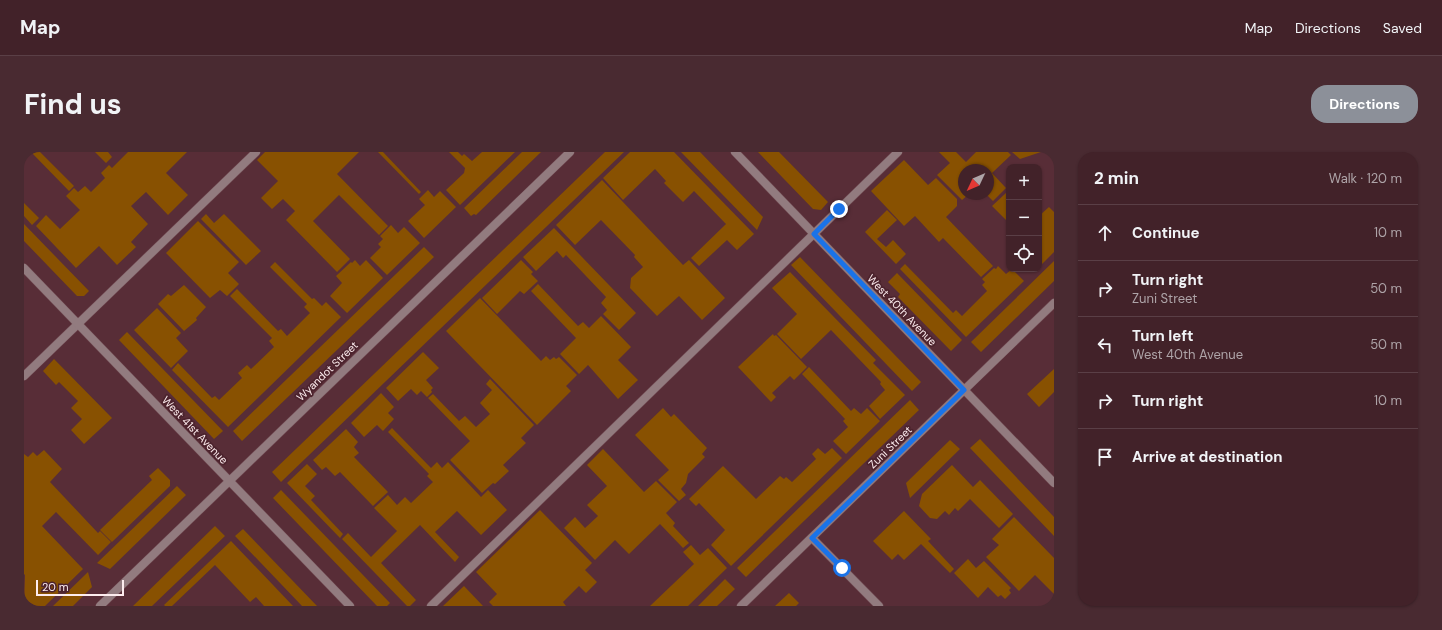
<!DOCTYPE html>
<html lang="en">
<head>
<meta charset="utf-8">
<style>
	:root { --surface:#422229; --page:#492a31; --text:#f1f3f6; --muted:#aea4a8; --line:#5a3f46; --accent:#8c9099 }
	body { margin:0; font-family:"DM Sans",sans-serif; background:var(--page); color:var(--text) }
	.controls { position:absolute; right:12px; top:12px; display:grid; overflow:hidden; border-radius:8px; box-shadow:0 1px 3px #0004 }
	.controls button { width:36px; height:36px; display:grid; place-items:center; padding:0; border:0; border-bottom:1px solid var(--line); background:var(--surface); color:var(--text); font:20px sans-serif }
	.compass { position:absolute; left:934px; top:12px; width:36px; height:36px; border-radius:50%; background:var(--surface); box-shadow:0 1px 3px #0004; rotate:226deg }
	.scale { position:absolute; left:12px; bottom:10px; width:88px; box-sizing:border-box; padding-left:4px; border:2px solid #fdecee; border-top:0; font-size:11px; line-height:14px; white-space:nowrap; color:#fdecee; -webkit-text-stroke:3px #4c232d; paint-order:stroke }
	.stop { position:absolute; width:12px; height:12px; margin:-9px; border:3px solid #1a73e8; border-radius:50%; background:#fff }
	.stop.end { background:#1a73e8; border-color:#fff; box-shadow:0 1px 4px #0008 }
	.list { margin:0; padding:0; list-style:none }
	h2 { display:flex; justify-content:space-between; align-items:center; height:52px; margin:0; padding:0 16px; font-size:17px }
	h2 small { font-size:13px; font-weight:400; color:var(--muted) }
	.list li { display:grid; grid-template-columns:26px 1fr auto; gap:12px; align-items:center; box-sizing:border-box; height:56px; padding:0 16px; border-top:1px solid var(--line) }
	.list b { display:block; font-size:15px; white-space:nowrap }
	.list p { margin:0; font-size:13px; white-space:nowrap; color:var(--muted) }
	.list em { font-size:13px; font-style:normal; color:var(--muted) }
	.icon { flex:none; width:22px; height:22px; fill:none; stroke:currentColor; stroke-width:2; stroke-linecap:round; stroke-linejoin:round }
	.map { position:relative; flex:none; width:1030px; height:454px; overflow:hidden; border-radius:16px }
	header { display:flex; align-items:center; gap:24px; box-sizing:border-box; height:56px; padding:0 20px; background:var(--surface); border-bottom:1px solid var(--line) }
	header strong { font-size:19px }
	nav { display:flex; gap:22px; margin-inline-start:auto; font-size:14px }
	.intro { display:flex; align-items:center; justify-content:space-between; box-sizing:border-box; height:96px; padding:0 24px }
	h1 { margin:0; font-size:28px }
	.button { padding:10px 18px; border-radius:16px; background:var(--accent); color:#fff; font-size:14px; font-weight:700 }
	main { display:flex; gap:24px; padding:0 24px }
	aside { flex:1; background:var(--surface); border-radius:16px; box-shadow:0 1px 3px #0004 }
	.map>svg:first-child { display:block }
	.grass { fill:#885101 }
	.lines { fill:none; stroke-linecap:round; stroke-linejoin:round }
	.service-casing { stroke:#724c54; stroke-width:9 }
	.minor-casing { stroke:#724c54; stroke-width:9 }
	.tertiary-casing { stroke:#724c54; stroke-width:9 }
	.service { stroke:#927b7f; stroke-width:8 }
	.minor { stroke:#927b7f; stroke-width:8 }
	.tertiary { stroke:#927b7f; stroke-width:8 }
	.route { stroke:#1a73e8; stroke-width:5 }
	.labels { text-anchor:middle; stroke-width:3.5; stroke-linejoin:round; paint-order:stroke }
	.street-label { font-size:11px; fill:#fdecee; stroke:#4c232d }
</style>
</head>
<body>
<header>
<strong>Map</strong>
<nav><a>Map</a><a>Directions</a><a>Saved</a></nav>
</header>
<div class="intro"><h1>Find us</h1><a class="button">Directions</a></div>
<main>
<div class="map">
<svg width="1030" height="454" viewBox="0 0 1030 454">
	<rect width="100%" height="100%" fill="#582d37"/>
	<path class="grass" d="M7,0h9l34,34 -5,5z
		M71,0h13l4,5 -6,6z
		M104,0h59l-21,21 22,22 -20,20 -22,-23 -15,14 17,18 -17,18 5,5 -19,18 -18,-19 -23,22 -40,-42 10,-11 14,14 20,-19 -14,-14 8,-8 4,4 7,-6 6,6 14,-14 -4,-5 8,-8 3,3z
		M241,0h94l-22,22 51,52 -9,9 -40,-40 -26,26 37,38 -13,13 -51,-52 9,-9 -12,-12 -11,10 -11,-11 17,-17 -21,-21z
		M354,0h5l38,40 -2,2z
		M425,0h9l4,4 2,-2 8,7 10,-9h33l-55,53 -14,-15 18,-17 1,-5z
		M498,0h19l-65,63 -2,-1 -3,2 -7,-8z
		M581,0h19l-343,330 -9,-10z
		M606,0h44l80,82 -17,16 -10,-10 -28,26 -8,-8 35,-34 -32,-33 -11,11 -19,-19 2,-2 -11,-12 -32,31 -20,-22z
		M657,0h19l63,65 -6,13z
		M734,0h21l49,50 -7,8 -8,-1z
		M915,0h17l10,10 10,-10h32l3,3 -19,18 14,15 -13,13 -7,-7h2v-24h-24v24h5l-7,6 -25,-25 13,-12z
		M988,0h29l-21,7z
		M880,8l24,25 8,-7 21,21v7l-11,11 47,49 -12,11 -38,-39 -4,4 -24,-26 -11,10 -33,-35z
		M578,28l81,85 6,-5 36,38 -23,22 -23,-24 -22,20 -27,-28 1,-10 12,-11 -9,-10 1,-2 -34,-35 -26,25 -19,-20z
		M404,38l6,7 6,-6 16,16 -32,31 -16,-17 17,-16 -6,-6z
		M983,40l2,2v29l-17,-17z
		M0,51l15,15 -7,7 -8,-9z
		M1025,55l5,5v40l-15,15v-51z
		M863,58l10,10 -20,19 9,8 7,-7 13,14 -10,10 -31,-32z
		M182,62l8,9 10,-9 37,37 -15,14 -45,-46z
		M174,69l41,41 -11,11 11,11 -12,12 -7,-6 -10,8 -44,-45z
		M0,72l65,67 -5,5h-7l-53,-55z
		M367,73l7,8 6,-6 16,16 -33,32 -17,-17 11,-11 -3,-3 5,-5 -3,-3z
		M530,76l82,85 -17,17 -16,-16 4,-4 -6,-7 5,-6 -40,-42 -3,3 -6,-7 -21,20 -13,-14z
		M400,95l10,10 -192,184 -9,-10z
		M776,105l121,125 -9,9 -121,-126z
		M331,108l5,6 6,-6 17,18 -36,35 -17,-17 12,-13 -6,-7 15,-14 1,1z
		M497,108l12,12 -2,2 7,7 -14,13 -4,-3 -23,23 -15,-16z
		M1030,109v20l-73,71 -10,-10z
		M251,110l37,37 2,-1 8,8 4,-4 15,15 -113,110 -56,-57 6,-7 34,35 3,-2 4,4 23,-22 -4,-5 9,-8 4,4 23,-22 -5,-6 3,-3 -42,-42 7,-7 41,42 3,-2 6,7 23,-23 -6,-6 3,-3 -37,-37z
		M881,112l48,49 3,-3 6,6 25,-25 -5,-6 3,-3 -3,-3 12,-11 2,1 2,-3 8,8 6,-5 12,12 -58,56 -66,-68z
		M766,120l86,88 -3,3 32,32 -25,24 -11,-13 16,-16 -5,-6 1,-2 -50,-52 -30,29 -24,-25 20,-20 -25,-26z
		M873,121l65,67 -11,11 -53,-54 2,-3 -12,-12z
		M514,132l40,42 5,-4 6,6 12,-12 30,31 -13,13 20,20 -20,19 -30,-34 -9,9 -19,-20 16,-16 -45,-47z
		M160,133l22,22 -10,11 1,2 -13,11 -26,-27 10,-10 3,2z
		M456,146l61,63 5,-5 4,4 4,-3 2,2 3,-2 18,18 -11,11 5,5 -34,34 -91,-94z
		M133,156l24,25 -5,5 12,13 -17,17 -37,-38z
		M103,180l96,99 -9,8 -95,-99z
		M749,182l1,2 2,-1 31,32 -13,13 -4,-4 -18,17 4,4 -5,5 -33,-35z
		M399,200l16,16 -13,12 7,8 -2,2 1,2 -5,5 -6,-6 -4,4 -6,-6 -13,12 -12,-13z
		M30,207l58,59 -28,26 -13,-14 11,-11 -11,-11 7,-7 -19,-19 -3,3 -13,-14z
		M785,215l42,44 3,-3 7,6 6,-6 13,13 -34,33 -13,-13 15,-14 -5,-6 2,-2 -43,-45z
		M1030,217v23l-15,15 -12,-13z
		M466,227l44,46 -13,13 5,5 -23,22 6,6 -14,13 -2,-1 -11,10 -32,-33 20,-19 -42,-43 5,-4 26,27 6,-5 11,11 14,-13 -10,-11 12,-13 -6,-6z
		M357,241l13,14 -6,6 6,6 -11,12 -6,-6 -13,12 -13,-14z
		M886,248l9,10 -173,167 -9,-9z
		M639,256l8,9 3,-3 33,34 -5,6 3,3 -17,17 -2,9 -5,6 5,6 -7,6 -21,-21 11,-10 -34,-35z
		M368,276l39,40 6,-6 5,6 6,-6 33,35 7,-7 19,20 -26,25 -24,-24 -22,21 24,25 -4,5 -35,-37 -39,38 35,37 -6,6h-3l-65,-67 6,-6 23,24 26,-26 -23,-23 14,-13 9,10 8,-8 6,6 22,-21 -6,-6 2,-2 -41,-42z
		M322,277l12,13 -4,5 5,6 -5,4 34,35 -15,14 -33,-34 -5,4 -9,-9 -4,3 -9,-10z
		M956,287l74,78v19l-84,-88z
		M926,288l10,9 -50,49 -4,-15z
		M794,296l7,6 7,-6 10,10 -111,108 -20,-21 14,-15 -26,-27 -3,3 -7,-7 34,-33 33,33 24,-23 4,3 2,-2 6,5 24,-23 -4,-5z
		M579,297l41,43 12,-11 21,21 -11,11 9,10 -2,3 16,17 -6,5 -23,-24 -31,30 -14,-14 -20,20 -31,-32 11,-11 10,11 13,-12 -11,-11 20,-19 -20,-21z
		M20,298l18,19 -12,13 48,51 2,-2 11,11 -13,13 -42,-43 -14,14 41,43 -38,37h-21l1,-31 -1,-1v-120l4,3 5,-5 4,4z
		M283,312l10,10 -12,12 10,10 -4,4 32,34 -3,4 -53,-55z
		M928,313l21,22 7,-7 33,34 -14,14 -29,-29 -12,12 -3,-3 -6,7 -4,-4 -8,8 -7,-1 -11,-12 3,-12z
		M134,316l12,12v6l-58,56 -12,-12 52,-50 -3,-4z
		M153,334l9,9 -76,74 -13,-6z
		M257,338l109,113 -3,3h-10l-104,-108z
		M516,358l52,53 -7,7 12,12 -11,11 -7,-7 -16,16 3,4h-73l-4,-4 8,-8 -21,-22z
		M880,359l27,28 -3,2 26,28 -4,4 -29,-29 -17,16 -6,-6 -6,6 -19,-19z
		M990,365l40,41v36l-19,-19 -16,16 -33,-34 13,-12 -7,-6z
		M191,374l10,10 -73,70h-19z
		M219,377l74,77h-15l-67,-70z
		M207,389l62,65h-29l-8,-9 -6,5 -35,-37 -43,41h-7l-1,-1z
		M667,393l9,10 8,-7 19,20 -39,38h-38l44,-42 -11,-12z
		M944,407l8,9 8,-7 27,27 -2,2 2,3 -6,6 -4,-4 -3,2 -10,-10 -10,11 -24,-25z
		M64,420l4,15 -19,19h-20z
		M701,427l10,10 -18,17h-19z
		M440,434l19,20h-40z
		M765,441l10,10 -3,3h-21z"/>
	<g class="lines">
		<defs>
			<path id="service" d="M0,224l232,-224
				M788,386l67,68
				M407,454l467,-454"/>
			<path id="minor" d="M711,0l319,331
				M0,116l326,338
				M76,454l470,-454"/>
			<path id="tertiary" d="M717,454l313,-303"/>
		</defs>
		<use href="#service" class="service-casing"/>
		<use href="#minor" class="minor-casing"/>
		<use href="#tertiary" class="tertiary-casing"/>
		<use href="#service" class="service"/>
		<use href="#minor" class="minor"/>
		<use href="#tertiary" class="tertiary"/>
	</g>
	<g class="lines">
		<path class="route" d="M815,57l-25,25 150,156 -152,148 30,30"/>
	</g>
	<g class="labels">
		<g class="street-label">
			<text transform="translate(878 158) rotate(46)" y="4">West 40th Avenue</text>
			<text transform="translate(303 219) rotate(-44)" y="4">Wyandot Street</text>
			<text transform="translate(171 278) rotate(46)" y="4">West 41st Avenue</text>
			<text transform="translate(866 295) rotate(-44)" y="4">Zuni Street</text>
		</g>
	</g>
</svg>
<div class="controls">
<button>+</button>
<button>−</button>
<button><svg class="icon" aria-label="locate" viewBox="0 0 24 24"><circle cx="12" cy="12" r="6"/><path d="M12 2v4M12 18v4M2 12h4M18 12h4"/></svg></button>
</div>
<svg class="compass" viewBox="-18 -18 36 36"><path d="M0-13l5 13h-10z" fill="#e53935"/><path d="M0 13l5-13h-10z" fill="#aea4a8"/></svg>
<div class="scale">20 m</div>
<div class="stop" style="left:818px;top:416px"></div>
<div class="stop end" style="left:815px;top:57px"></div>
</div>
<aside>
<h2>2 min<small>Walk · 120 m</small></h2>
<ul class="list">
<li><svg class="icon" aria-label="ahead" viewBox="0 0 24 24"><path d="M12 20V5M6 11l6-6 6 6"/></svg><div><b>Continue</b></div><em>10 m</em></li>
<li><svg class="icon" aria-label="right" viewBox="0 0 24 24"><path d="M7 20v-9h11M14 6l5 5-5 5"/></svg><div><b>Turn right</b><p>Zuni Street</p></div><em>50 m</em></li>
<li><svg class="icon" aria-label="left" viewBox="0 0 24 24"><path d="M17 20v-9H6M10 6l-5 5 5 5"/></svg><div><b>Turn left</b><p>West 40th Avenue</p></div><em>50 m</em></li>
<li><svg class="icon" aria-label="right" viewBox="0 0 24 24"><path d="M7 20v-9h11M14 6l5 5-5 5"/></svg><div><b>Turn right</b></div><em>10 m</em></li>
<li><svg class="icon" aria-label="arrive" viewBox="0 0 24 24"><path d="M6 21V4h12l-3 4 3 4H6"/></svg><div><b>Arrive at destination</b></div></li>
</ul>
</aside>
</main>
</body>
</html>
